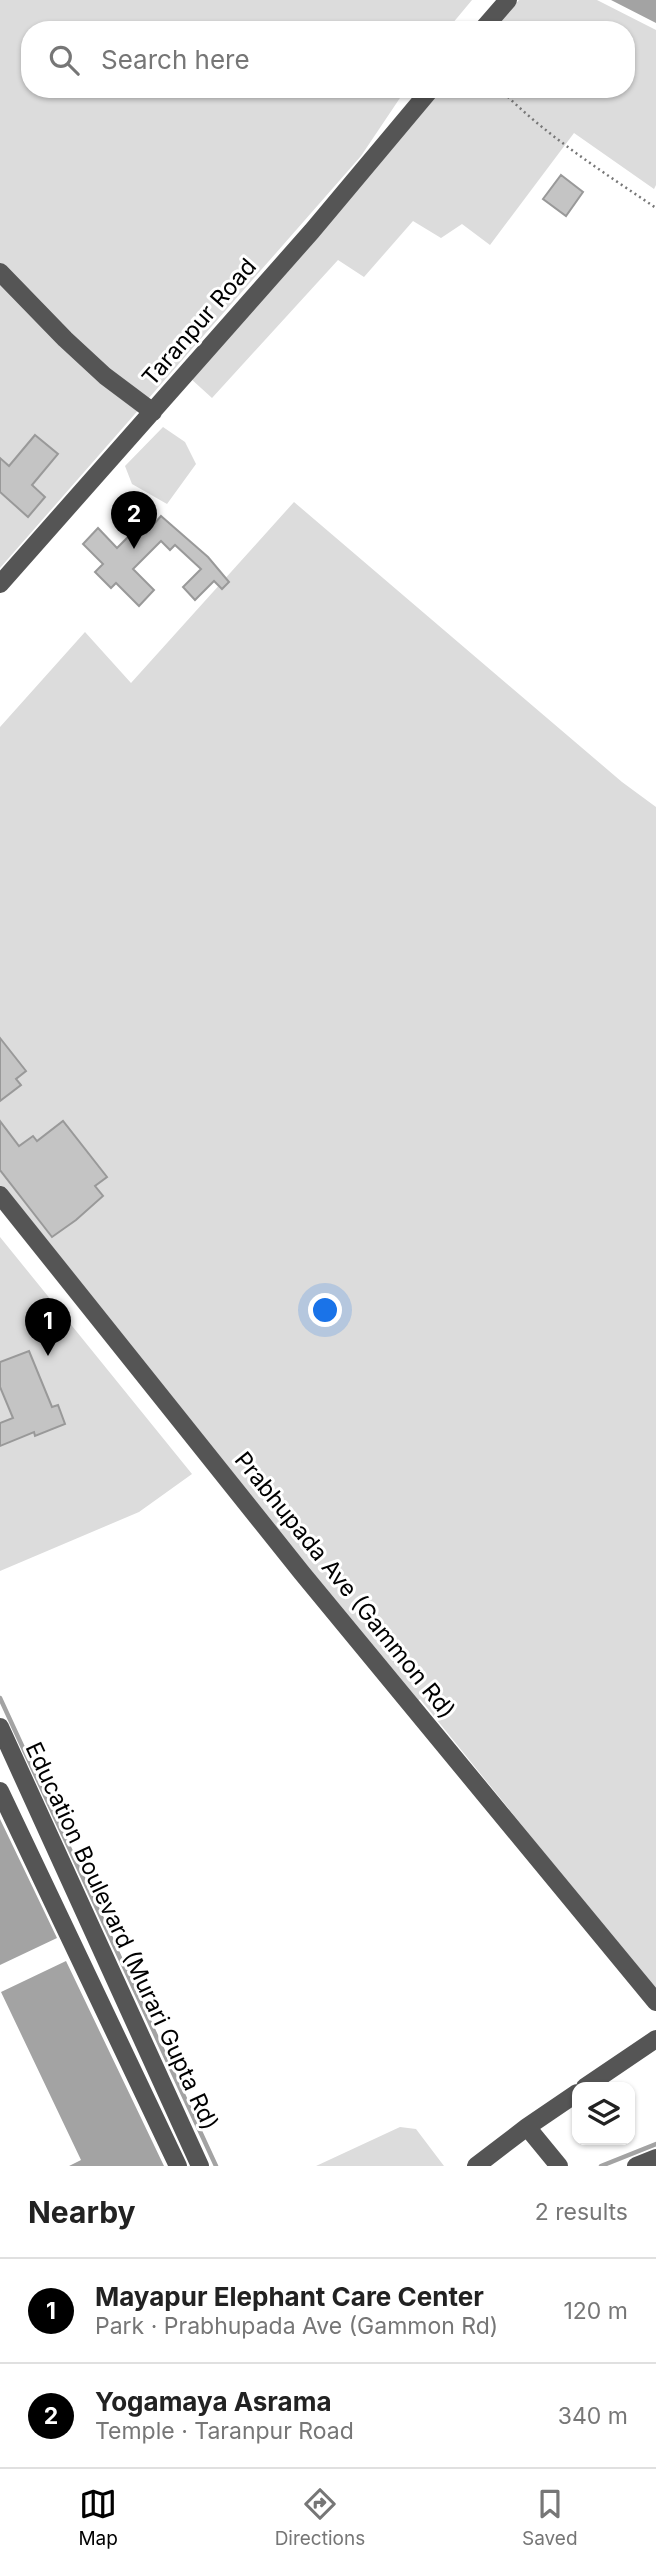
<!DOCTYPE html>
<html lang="en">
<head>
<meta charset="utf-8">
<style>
	:root { --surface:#fff; --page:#f6f6f6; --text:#222; --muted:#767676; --line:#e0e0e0; --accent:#000 }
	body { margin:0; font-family:Inter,sans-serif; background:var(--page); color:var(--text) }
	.controls { position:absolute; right:21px; bottom:21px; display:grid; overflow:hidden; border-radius:14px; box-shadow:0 2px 5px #0004 }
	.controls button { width:63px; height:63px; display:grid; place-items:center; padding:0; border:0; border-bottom:2px solid var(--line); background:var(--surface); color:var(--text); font:35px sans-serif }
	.you { position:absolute; left:326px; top:1311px; width:24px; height:24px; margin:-18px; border:5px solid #fff; border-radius:50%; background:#1a73e8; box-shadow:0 0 0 10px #1a73e833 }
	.badge { display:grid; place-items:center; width:46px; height:46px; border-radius:50%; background:var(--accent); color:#fff; font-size:23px; font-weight:700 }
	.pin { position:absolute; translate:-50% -58px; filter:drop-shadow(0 2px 4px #0008) }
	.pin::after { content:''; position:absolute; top:37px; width:24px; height:21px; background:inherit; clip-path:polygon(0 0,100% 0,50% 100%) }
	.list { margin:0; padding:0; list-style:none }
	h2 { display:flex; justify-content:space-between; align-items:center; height:91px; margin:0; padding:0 28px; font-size:30px }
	h2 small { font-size:23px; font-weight:400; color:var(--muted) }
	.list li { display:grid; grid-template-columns:46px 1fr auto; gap:21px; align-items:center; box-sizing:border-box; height:105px; padding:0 28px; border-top:2px solid var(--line) }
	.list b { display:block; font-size:26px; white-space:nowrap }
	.list p { margin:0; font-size:23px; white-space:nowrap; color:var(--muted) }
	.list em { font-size:23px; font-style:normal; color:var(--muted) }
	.icon { flex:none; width:38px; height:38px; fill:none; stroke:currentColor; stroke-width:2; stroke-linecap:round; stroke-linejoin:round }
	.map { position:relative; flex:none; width:656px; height:2166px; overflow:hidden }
	.search { position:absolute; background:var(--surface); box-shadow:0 2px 5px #0004; left:21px; right:21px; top:21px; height:77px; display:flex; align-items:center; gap:18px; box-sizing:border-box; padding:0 24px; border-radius:28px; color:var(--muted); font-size:26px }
	.sheet { height:301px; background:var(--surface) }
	nav { display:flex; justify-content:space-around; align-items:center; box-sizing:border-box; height:98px; border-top:2px solid var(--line); background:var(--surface); font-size:19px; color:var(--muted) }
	nav a { display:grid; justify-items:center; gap:4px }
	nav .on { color:var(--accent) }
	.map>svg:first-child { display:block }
	.green { fill:#dcdcdc }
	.water { fill:#a3a3a3 }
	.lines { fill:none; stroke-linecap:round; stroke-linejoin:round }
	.stream { stroke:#a3a3a3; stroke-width:4.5 }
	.building { fill:#c4c4c4; stroke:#999; stroke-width:2 }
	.path { stroke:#777; stroke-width:2.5; stroke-dasharray:2 3.5; stroke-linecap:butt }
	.minor { stroke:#555; stroke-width:18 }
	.labels { text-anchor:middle; stroke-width:6; stroke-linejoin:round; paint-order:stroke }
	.street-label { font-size:23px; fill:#000; stroke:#fff }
</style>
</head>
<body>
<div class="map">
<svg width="656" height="2166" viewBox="0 0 656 2166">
	<rect width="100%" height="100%" fill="#fff"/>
	<path class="green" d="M0,0h472l-25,30h-417v59h376l-45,67 -361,412z
		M519,0h78l59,30v155l-2,4 -80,-56 -84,112 -28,-21 -21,14 -28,-17 -49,56 -26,-17 -126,138 -22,-20 251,-289h185v-59h-133z
		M163,427l22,15 11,22 -29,40 -35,-20 -7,-18z
		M294,502l328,280 34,25v1184l-236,-292 -8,7 -412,-509v-470l85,-95 46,51z
		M0,1237l192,237 -53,38 -139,59z
		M400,2127l16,2 28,37h-128z"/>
	<path class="water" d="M611,0h45v23z
		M0,1819l57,119 -57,27z
		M66,1961l98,205h-95l12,-6 -80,-168z"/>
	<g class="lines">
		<path class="stream" d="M0,1698l216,468
			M601,2166l55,-22"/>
	</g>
	<path class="building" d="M561,175l22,17 -17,24 -23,-17z
		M35,435l23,19 -26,31 13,12 -17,20 -28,-25v-34l9,8z
		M161,516l47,41 21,25 -7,7 -8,-8 -19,19 -12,-13 18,-18 -26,-24 -5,5 -9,-9 -28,28 21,21 -15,16 -23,-23 -5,5 -16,-16 8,-8 -20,-20 15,-16 19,20 22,-22 7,7z
		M0,1038l26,33 -10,8 5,6 -21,16z
		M0,1121l19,25 14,-10 4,5 26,-20 44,56 -12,9 8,10 -27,24 -24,17 -52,-67z
		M29,1351l23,56 6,-2 7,19 -30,12 -1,-4 -34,14v-23l13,-5 -13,-31v-25z"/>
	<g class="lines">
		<path class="path" d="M500,89c45,46 103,83 156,119"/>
		<path class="minor" d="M482,30l26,-30
			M0,272l65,67 40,37 48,36
			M0,584l312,-353 119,-142
			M0,1195l302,378 354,429
			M0,1727l200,439
			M0,1791l178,375
			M585,2087l71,-48
			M527,2127l32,39
			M476,2166l51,-39 50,-34
			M636,2166l20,-8"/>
	</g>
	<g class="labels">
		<g class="street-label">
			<text transform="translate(199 322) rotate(-49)" y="8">Taranpur Road</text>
			<text transform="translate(345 1585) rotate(51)" y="8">Prabhupada Ave (Gammon Rd)</text>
			<text transform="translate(122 1936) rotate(65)" y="8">Education Boulevard (Murari Gupta Rd)</text>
		</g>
	</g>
</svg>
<div class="controls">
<button><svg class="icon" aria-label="layers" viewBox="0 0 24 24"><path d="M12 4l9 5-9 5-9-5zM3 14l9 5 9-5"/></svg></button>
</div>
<div class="you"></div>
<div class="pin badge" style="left:48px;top:1356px">1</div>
<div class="pin badge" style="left:134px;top:549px">2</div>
<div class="search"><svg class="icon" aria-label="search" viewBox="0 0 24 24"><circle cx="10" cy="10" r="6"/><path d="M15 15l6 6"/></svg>Search here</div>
</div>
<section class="sheet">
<h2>Nearby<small>2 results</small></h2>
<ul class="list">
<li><span class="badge">1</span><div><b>Mayapur Elephant Care Center</b><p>Park · Prabhupada Ave (Gammon Rd)</p></div><em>120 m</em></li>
<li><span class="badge">2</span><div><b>Yogamaya Asrama</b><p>Temple · Taranpur Road</p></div><em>340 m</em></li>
</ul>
</section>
<nav>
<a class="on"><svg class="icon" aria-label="map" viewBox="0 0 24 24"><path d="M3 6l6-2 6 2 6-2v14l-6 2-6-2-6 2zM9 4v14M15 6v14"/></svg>Map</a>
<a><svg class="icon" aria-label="directions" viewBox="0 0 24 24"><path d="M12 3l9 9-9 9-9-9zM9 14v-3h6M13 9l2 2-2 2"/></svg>Directions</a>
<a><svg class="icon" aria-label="saved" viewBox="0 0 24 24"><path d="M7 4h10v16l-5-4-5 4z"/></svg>Saved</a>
</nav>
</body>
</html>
